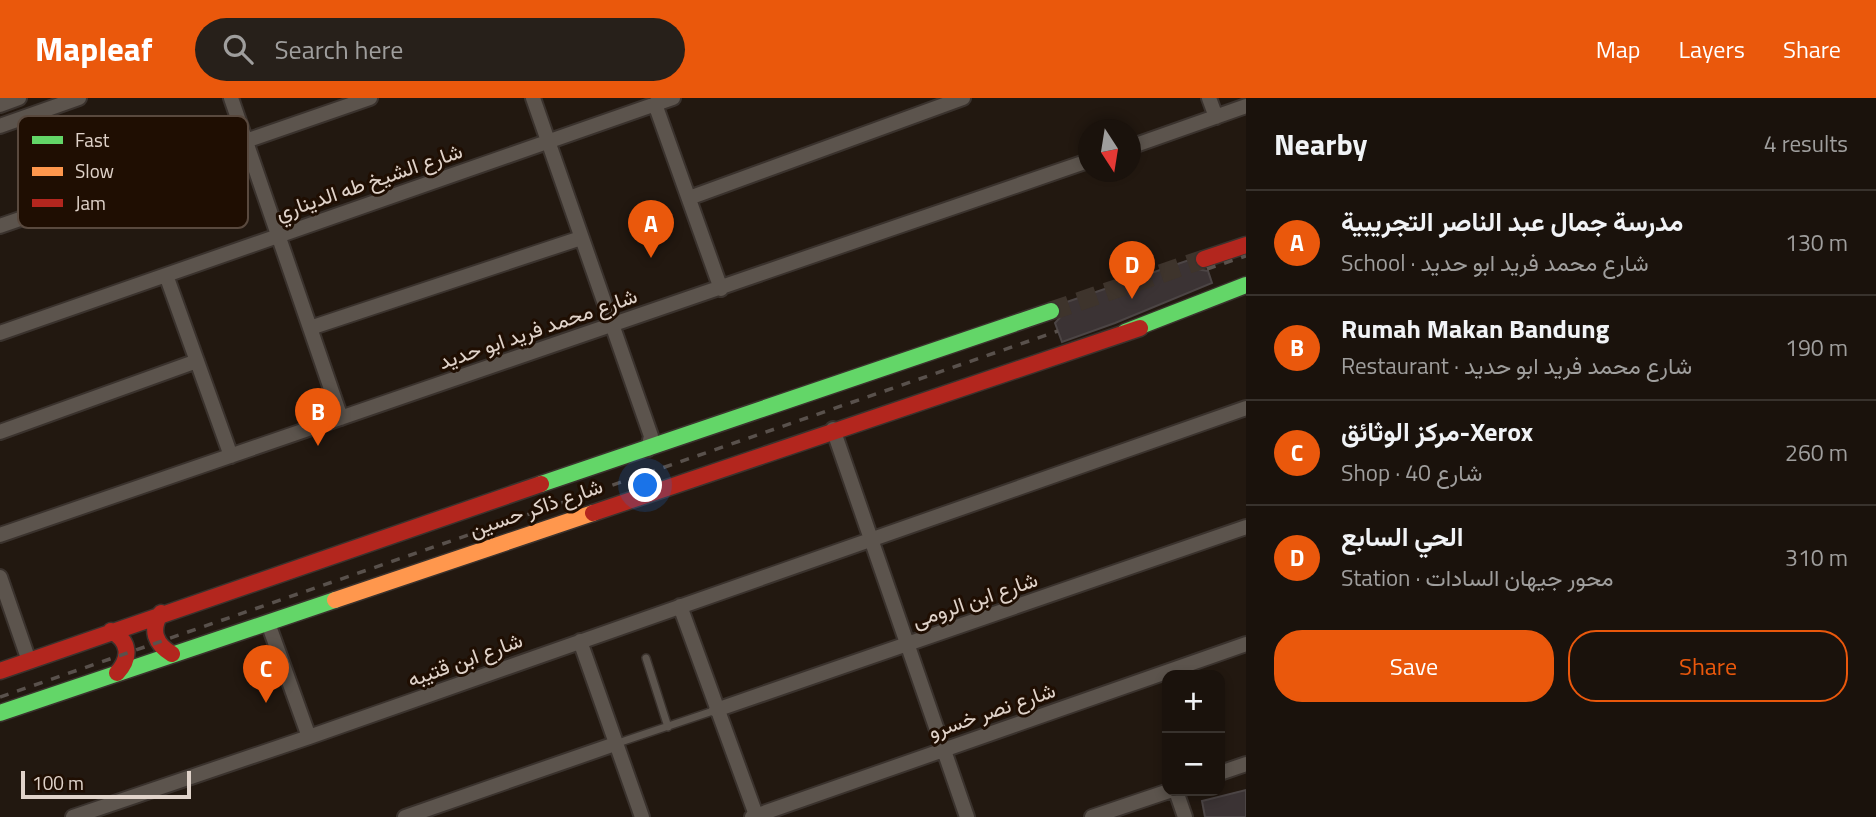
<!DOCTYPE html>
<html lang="en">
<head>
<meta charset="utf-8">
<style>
	:root { --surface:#1a120c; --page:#27201a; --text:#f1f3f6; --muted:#9f9e9d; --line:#38322d; --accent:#ea580c }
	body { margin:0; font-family:"Titillium Web",Vazirmatn,sans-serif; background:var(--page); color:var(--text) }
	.controls { position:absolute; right:21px; bottom:21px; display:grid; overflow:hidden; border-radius:14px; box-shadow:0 4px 10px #0003 }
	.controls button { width:63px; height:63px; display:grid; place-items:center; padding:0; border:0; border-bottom:2px solid var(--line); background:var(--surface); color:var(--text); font:35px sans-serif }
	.compass { position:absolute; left:1078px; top:21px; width:63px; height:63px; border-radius:50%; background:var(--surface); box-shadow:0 4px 10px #0003; rotate:168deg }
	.scale { position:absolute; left:21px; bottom:18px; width:170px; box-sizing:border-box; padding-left:7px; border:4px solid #e0d3ca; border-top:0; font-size:19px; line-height:24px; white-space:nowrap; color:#e0d3ca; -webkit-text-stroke:5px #1f0e02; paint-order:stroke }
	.you { position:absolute; left:646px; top:388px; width:24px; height:24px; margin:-18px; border:5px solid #fff; border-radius:50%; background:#1a73e8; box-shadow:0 0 0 10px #1a73e833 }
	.badge { display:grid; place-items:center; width:46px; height:46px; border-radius:50%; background:var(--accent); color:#fff; font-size:23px; font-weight:700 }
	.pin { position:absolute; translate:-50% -58px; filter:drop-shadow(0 2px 4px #0008) }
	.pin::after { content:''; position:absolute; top:37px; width:24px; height:21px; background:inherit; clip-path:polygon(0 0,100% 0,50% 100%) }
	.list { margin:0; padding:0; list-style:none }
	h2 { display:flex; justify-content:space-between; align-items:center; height:91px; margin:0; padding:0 28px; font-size:30px }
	h2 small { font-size:23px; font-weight:400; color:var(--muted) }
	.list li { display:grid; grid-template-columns:46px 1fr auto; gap:21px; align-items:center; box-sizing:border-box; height:105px; padding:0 28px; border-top:2px solid var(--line) }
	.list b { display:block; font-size:26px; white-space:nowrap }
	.list p { margin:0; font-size:23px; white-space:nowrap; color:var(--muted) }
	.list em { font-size:23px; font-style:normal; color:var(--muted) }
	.actions { display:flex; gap:14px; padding:21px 28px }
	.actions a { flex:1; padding:16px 0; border:2px solid var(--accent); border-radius:28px; text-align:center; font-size:24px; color:var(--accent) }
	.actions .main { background:var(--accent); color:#fff }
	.icon { flex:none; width:38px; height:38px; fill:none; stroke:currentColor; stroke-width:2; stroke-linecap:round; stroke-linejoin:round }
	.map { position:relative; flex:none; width:1246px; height:719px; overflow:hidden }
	header { display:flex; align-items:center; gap:42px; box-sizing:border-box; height:98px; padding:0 35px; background:var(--accent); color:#fff }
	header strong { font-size:33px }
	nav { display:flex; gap:38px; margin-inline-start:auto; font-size:24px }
	.search { width:490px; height:63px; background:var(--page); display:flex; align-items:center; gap:18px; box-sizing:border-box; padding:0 24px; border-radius:38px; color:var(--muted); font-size:26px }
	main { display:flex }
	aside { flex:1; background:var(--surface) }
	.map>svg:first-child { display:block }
	.building { fill:#3b3334; stroke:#4c4545; stroke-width:2 }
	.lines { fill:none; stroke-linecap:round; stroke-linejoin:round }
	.secondary-tunnel { stroke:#3e342c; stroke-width:19; stroke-dasharray:19 10; stroke-linecap:butt }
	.lane-casing { stroke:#3a322d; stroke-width:10 }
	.street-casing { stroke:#3a322d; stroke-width:18 }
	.fast-casing { stroke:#3a322d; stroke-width:19 }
	.slow-casing { stroke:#3a322d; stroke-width:19 }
	.jam-casing { stroke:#3a322d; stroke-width:19 }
	.lane { stroke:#5c544d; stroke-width:7 }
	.street { stroke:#5c544d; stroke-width:14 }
	.fast { stroke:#63d668; stroke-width:16 }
	.slow { stroke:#ff974d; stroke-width:16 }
	.jam { stroke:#b3261e; stroke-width:16 }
	.rail { stroke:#59514c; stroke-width:3.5; stroke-dasharray:9 9; stroke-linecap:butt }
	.labels { text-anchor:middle; stroke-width:6; stroke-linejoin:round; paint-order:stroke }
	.street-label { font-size:21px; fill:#e0d3ca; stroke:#1f0e02 }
	.key { fill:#1f0e02; stroke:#59493e; stroke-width:2 }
	.key-label { font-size:19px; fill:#e0d3ca }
</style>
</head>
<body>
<header>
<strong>Mapleaf</strong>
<div class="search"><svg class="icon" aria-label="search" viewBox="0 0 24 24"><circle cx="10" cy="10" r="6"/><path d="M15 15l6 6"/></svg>Search here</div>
<nav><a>Map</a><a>Layers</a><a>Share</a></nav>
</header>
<main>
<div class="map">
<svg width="1246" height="719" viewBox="0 0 1246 719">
	<rect width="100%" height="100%" fill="#221810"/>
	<path class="building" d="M1192,161l4,10 12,2 4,12 -97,40 -53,19 -7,-19 8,-9 -2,-10z
		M1246,692v27h-41l-3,-16z"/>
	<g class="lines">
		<path class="secondary-tunnel" d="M1051,213l153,-52"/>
		<defs>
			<path id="lane" d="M646,560l22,69
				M615,646l101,-34"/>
			<path id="street" d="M231,0l110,320
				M533,0l118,338 -3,13
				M1209,0l7,19
				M655,6l66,185
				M0,7l19,-7
				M0,28l79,-28
				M1130,49l116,-41
				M689,100l274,-100
				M0,128l370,-128
				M166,177l65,181
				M310,230l271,-90
				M0,235l673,-235
				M833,331l134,388
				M0,334l197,-71
				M0,437l1088,-374
				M0,479l29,84
				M680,508l76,209
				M268,525l41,114
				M580,543l62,176
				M716,612l530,-183
				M1220,675l26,-9
				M1176,693l9,26
				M73,719l236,-80 937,-329
				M405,719l210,-73
				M752,719l494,-173
				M1092,719l77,-26"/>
			<path id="fast" d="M1125,234l121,-47
				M541,386l510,-173
				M0,615l335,-113"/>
			<path id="slow" d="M335,502l258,-87"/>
			<path id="jam" d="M1204,161l42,-14
				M593,415l547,-185
				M161,515c-11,17 -6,31 11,41
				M111,533c19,10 20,27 6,42
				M0,573l541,-187"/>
		</defs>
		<use href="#lane" class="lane-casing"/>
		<use href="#street" class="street-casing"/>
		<use href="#fast" class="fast-casing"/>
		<use href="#slow" class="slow-casing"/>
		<use href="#jam" class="jam-casing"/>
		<use href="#lane" class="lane"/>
		<use href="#street" class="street"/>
		<use href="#fast" class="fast"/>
		<use href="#slow" class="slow"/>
		<use href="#jam" class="jam"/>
		<path class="rail" d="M1207,171l39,-13
			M0,599l1058,-366"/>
	</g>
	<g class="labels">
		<g class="street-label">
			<text transform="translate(369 84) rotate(-19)" y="7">شارع الشيخ طه الديناري</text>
			<text transform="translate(538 231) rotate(-19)" y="7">شارع محمد فريد ابو حديد</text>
			<text transform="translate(536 410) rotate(-19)" y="7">شارع ذاكر حسين</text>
			<text transform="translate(975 502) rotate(-19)" y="7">شارع ابن الرومى</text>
			<text transform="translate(465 562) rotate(-20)" y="7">شارع ابن قتيبه</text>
			<text transform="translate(992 613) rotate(-19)" y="7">شارع نصر خسرو</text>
		</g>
	</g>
	<rect x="18" y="18" width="230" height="112" rx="10" class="key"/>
	<rect x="32" y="38" width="31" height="8" fill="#63d668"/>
	<rect x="32" y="69" width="31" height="9" fill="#ff974d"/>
	<rect x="32" y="101" width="31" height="8" fill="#b3261e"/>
	<g class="key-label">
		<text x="75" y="49">Fast</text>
		<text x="75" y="80">Slow</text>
		<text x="75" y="112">Jam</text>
	</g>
</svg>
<div class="controls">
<button>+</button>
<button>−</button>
</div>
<svg class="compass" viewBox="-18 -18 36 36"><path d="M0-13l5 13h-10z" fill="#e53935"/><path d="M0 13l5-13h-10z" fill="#9f9e9d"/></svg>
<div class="scale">100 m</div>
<div class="you"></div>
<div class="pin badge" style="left:651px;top:160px">A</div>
<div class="pin badge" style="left:318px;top:348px">B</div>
<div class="pin badge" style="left:266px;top:605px">C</div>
<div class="pin badge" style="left:1132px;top:201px">D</div>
</div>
<aside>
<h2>Nearby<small>4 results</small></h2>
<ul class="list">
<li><span class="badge">A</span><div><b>مدرسة جمال عبد الناصر التجريبية</b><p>School · شارع محمد فريد ابو حديد</p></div><em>130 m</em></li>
<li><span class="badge">B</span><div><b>Rumah Makan Bandung</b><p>Restaurant · شارع محمد فريد ابو حديد</p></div><em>190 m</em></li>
<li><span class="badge">C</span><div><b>مركز الوثائق-Xerox</b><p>Shop · شارع 40</p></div><em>260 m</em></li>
<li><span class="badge">D</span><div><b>الحي السابع</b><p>Station · محور جيهان السادات</p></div><em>310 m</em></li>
</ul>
<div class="actions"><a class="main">Save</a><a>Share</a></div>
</aside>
</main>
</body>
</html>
